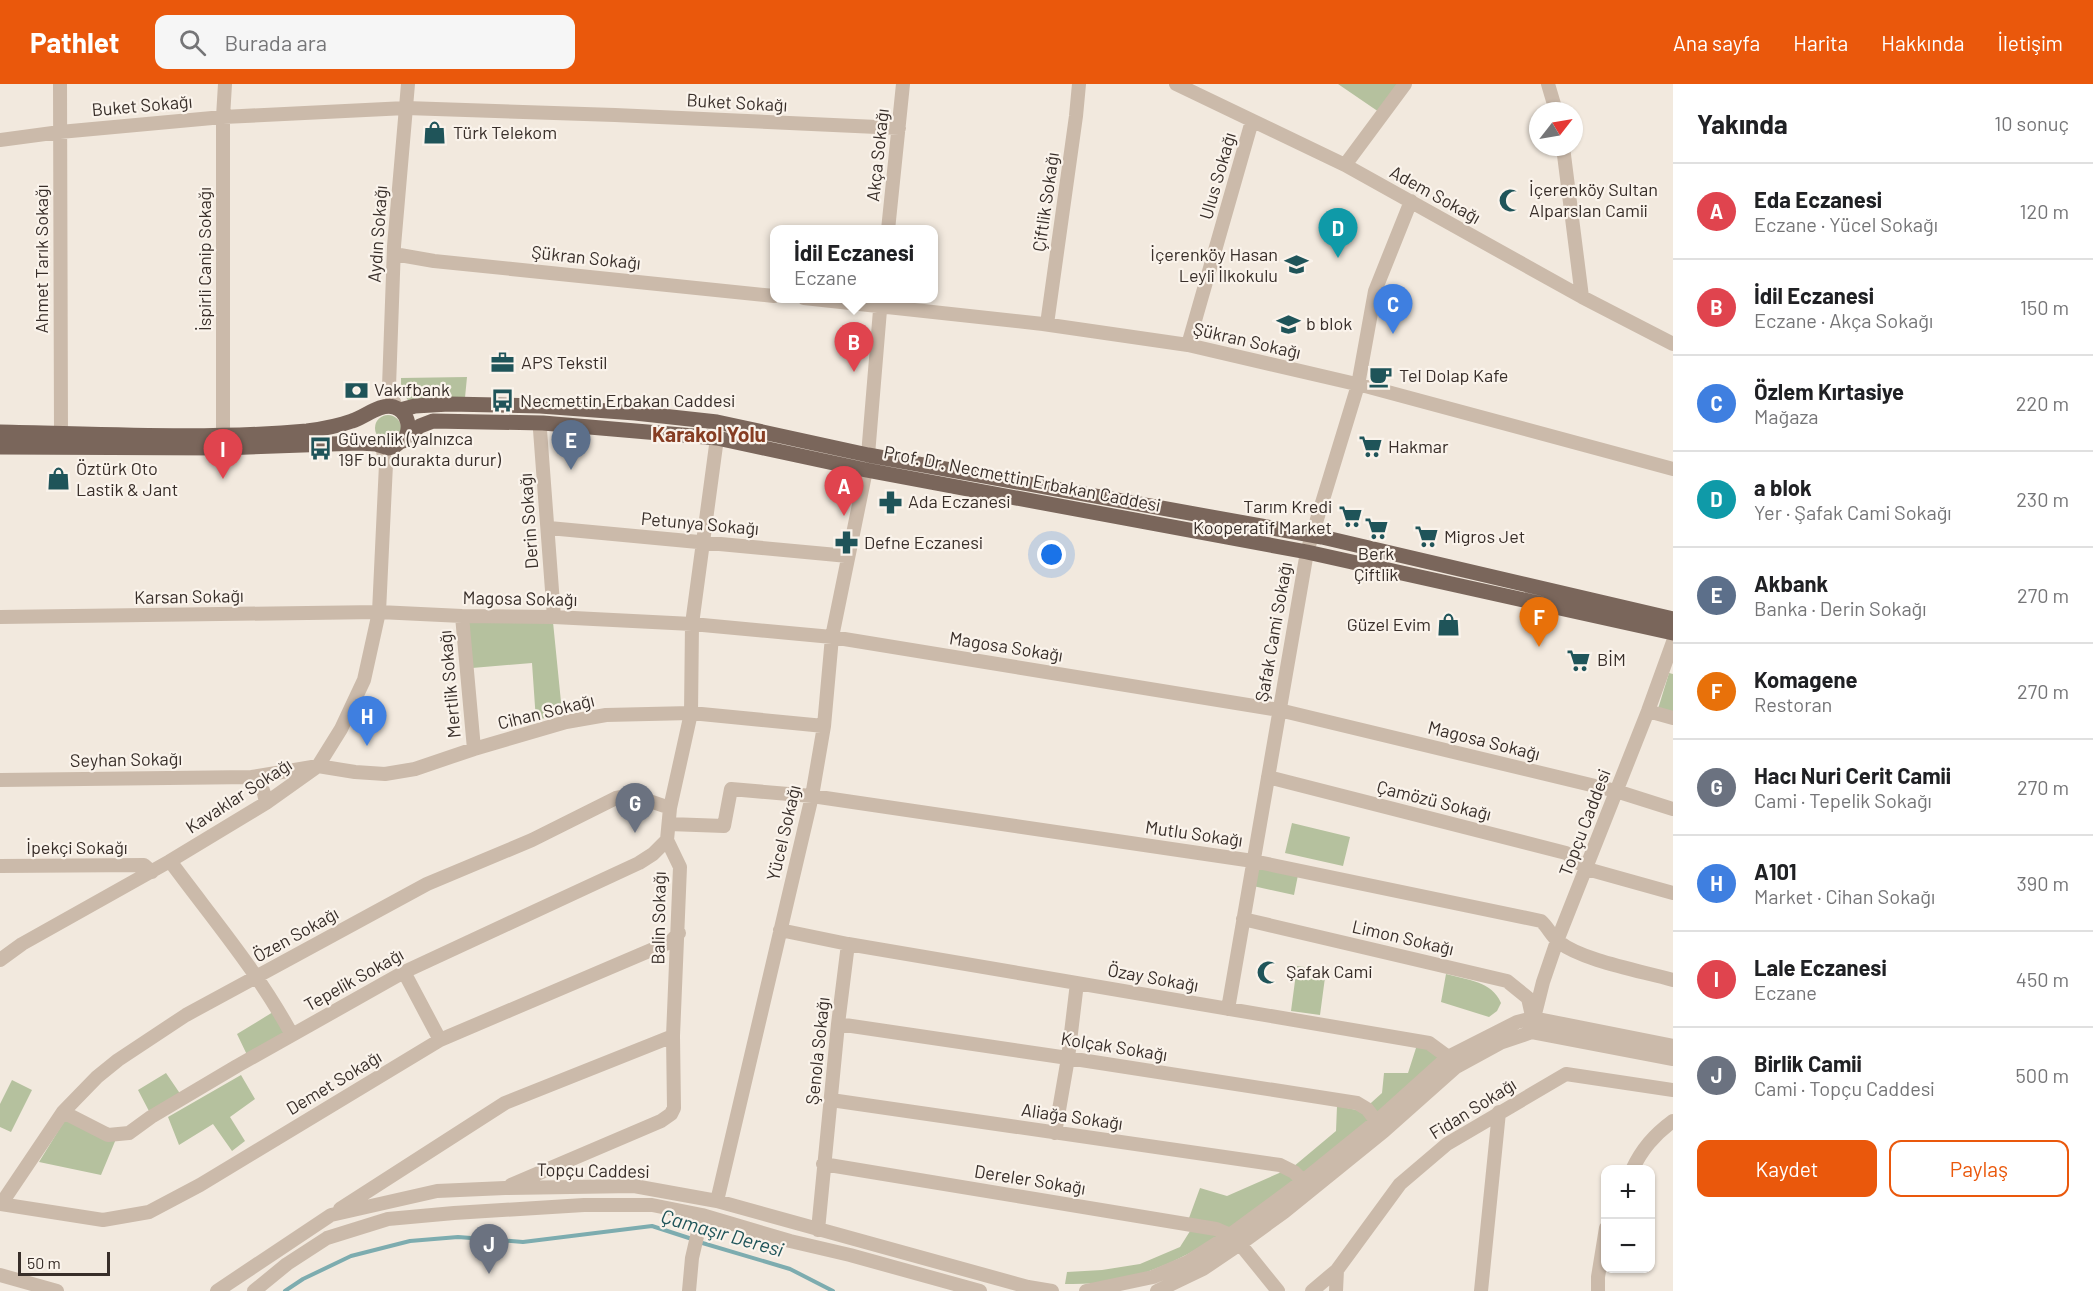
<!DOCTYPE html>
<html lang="tr">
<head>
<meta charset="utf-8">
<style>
	:root { --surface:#fff; --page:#f6f6f6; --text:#202124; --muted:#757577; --line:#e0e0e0; --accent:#ea580c }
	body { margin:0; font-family:Barlow,sans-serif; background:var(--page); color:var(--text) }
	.controls { position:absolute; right:18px; bottom:18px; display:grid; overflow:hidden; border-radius:12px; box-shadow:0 2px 4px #0004 }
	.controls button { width:54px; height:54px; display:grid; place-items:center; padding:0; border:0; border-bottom:2px solid var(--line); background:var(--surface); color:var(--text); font:30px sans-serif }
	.compass { position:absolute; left:1529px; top:18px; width:54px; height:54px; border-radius:50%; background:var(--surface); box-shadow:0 2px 4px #0004; rotate:59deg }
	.scale { position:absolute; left:18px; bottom:15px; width:92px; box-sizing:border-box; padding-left:6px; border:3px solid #382e29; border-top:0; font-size:16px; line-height:21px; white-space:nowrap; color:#382e29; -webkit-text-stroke:4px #faf3eb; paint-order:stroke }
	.you { position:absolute; left:1052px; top:471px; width:21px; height:21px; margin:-15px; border:4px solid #fff; border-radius:50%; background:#1a73e8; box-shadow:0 0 0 9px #1a73e833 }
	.badge { display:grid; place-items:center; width:39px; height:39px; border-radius:50%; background:var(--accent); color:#fff; font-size:20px; font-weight:700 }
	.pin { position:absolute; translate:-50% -50px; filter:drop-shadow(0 2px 3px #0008) }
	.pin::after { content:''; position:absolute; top:32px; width:21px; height:18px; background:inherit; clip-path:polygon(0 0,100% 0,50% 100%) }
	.popup { position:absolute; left:770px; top:141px; width:168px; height:78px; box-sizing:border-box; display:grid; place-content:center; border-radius:12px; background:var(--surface); filter:drop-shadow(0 2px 4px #0005); font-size:20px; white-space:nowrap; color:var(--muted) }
	.popup b { font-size:22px; color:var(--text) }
	.popup::after { content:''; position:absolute; left:50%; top:100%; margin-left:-12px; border:12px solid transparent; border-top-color:var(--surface) }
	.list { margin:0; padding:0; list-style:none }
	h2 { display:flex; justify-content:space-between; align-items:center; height:78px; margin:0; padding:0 24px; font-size:26px }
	h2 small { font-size:20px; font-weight:400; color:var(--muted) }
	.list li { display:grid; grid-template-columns:39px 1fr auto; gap:18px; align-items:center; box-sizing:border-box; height:96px; padding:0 24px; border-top:2px solid var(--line) }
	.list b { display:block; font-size:22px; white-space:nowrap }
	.list p { margin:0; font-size:20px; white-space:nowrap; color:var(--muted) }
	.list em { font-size:20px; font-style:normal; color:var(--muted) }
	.actions { display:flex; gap:12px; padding:18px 24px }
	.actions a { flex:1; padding:14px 0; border:2px solid var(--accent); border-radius:12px; text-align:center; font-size:21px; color:var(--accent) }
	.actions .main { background:var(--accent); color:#fff }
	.icon { flex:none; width:33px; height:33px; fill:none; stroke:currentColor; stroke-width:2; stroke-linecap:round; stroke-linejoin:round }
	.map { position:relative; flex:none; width:1673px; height:1207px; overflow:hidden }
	header { display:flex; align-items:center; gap:36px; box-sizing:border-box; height:84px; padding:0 30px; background:var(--accent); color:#fff }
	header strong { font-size:28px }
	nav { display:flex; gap:33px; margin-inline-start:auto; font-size:21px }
	.search { width:420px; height:54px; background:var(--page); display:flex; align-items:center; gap:15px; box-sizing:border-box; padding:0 21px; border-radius:12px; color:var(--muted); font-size:22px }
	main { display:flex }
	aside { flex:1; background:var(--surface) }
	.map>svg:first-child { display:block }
	.green { fill:#b5c19e }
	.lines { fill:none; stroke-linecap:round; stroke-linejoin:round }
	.stream { stroke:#7dacaf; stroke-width:4 }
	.minor { stroke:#cbbaaa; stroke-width:14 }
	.major { stroke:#7a665b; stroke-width:15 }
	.labels { text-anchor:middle; stroke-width:4.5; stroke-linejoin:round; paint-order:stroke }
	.street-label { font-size:18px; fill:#382e29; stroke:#faf3eb }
	.poi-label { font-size:18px; fill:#382e29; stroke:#faf3eb; text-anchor:start }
	.water-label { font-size:20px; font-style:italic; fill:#1f5459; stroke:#faf3eb }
	.quarter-label { font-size:21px; font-weight:bold; fill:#863d23; stroke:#faf3eb }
</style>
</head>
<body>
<header>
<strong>Pathlet</strong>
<div class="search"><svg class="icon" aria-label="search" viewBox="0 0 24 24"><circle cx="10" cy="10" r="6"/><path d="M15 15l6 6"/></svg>Burada ara</div>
<nav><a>Ana sayfa</a><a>Harita</a><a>Hakkında</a><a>İletişim</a></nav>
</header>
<main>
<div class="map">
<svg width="1673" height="1207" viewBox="0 0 1673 1207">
	<rect width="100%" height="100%" fill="#f2e9de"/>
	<path class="green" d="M1338,0h61l-20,28z
		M467,293l-3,31 -55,-6 -8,-13v-11z
		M375 344a13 13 0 1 1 26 0a13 13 0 1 1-26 0Z
		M467,538h86l9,90 -26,9 -4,-58 -60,5z
		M1669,589l4,1v40l-15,-5z
		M1292,739l58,14 -7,29 -58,-13z
		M1258,782l40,9 -4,20 -41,-9z
		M1297,882l29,4 -6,45 -29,-4z
		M1446,890c21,6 46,7 55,29l-4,8 -8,6 -48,-15z
		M278,925l14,26 -43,24 -12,-25z
		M1416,964h12l14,9c-21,19 -42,40 -64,58 -25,22 -53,41 -79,61 -73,56 -136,111 -234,108l2,-12 35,-2 38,-6 40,-17 17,-27 -8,-2 11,-30 27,8 66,-29 43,-36 1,-25 25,5 20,-18 2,-20h24z
		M166,989l15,22 -31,18 -12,-23z
		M241,991l14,24 -25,18 15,24 -13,10 -19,-27 -34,21 -11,-28z
		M12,996l20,10 -21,42 -11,-5v-23z
		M65,1036l51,19 -15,36 -62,-13z"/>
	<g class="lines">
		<path class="stream" d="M699,1158l91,27 43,22
			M285,1207l18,-12 48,-23 59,-15 48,-4 65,5 129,-16 40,13"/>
		<path class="minor" d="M60,0l1,349
			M1176,0l169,81 237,132 91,47
			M1548,0l8,27
			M0,56l60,-8 163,-15 183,-9 209,7 284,13
			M1563,63l19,150
			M1345,81l60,-81
			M888,146l15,-146
			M394,170l40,7 340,35
			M804,214l239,26 145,21 181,42 304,82
			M1047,240l29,-208 3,-32
			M1188,261l64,-224
			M396,324l-7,-21 5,-141 14,-162
			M543,339l-3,7 14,187
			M223,351v-318l2,-33
			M868,371l13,-157
			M549,444l299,28
			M462,532l12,133
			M0,533l379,-5 83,4 92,1 138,7 140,13 447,73 337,81 57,18
			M1648,627l25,7
			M1268,693l298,76 21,16 86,24
			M0,696l252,-3
			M266,719c-2,-12 -4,-19 -14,-26l66,-11 37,6 30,2 30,-5 59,-20 92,-27 40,-7 85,-2 133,13
			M669,740l55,2 7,-37 81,7 441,65 288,60c7,6 11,16 18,21 24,19 83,29 114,38
			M170,777c42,57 89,112 122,174
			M0,782l144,-1 8,7
			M1243,835l264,62 21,17 4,18
			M780,846l68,14 581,99 19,14 8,10
			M0,876l22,-16 148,-83 96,-58 52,-37 23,-37 23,-49 15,-68 7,-148 -4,-17
			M404,888l36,68
			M1228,925l79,-457 51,-167 17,-94 36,-90
			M838,940l230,34 289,45 10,6 14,18
			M1532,942l11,-44 14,-41 91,-230 25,-69
			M831,1016l449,65 14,7 15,15
			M63,1028l45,23 21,-2 22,-16 86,-51 167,-94 235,-109 14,-9 14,-14
			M1055,1049l13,-75 9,-75
			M823,1080l393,65 14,6 10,9 38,47
			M1632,1086c10,-21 22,-35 41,-49
			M511,1101l150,-64 10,-7 3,-6 -1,-72 7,-169 -13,-27 3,-32 21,-95 1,-89 25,-186
			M717,1117l95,-405 12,-70 8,-89 34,-167
			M0,1120l103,16 46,-8 51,-27 240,-145 230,-98 9,-9
			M1,1120l62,-92 34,-35 21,-17 68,-45 241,-131 105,-44 84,-42 16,-3 38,13
			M340,1125l165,-106 168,-67
			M818,1146l20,-206 10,-80
			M0,1191l57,16
			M217,1207l114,-76 106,-24 68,-3 129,-2 83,15 311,86 24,4
			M254,1207l33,-27 40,-26 61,-19 66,-6 130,-8h68l50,10 88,26 60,14 130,36
			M689,1207l3,-33 10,-43
			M1086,1207l67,-14 35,-15 42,-27 73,-54 74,-60 71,-64 69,-35 16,-4 140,28
			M1157,1207l46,-22 37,-25 44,-32 100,-81 72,-64 44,-24 32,-11 141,27
			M1312,1207l25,-21 63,-86 47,-40 119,-70 107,16
			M1336,1207l1,-21
			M1481,1207l18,-179
			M1598,1207v-14l8,-49"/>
		<path class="major" d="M400,326l15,-4 34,-2 91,2 95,7 82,9 151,33 454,82 351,82
			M0,348c101,2 206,8 307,-1 15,-2 31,-5 45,-10 13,-4 28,-18 42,-14 15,5 18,23 9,34
			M0,363l223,1 136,-5 17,1 13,4 6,-2 25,-20 13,-5 110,2 174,15 149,32 441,82 366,81"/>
	</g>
	<defs>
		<symbol id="shop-bare" viewBox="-9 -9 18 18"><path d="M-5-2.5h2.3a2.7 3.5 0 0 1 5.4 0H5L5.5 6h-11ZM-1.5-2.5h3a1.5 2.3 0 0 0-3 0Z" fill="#1f5459" stroke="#faf3eb" stroke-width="2.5" paint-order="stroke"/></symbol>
		<symbol id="mosque-bare" viewBox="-9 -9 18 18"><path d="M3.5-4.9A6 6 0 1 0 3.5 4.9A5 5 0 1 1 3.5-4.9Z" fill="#1f5459" stroke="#faf3eb" stroke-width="2.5" paint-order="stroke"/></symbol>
		<symbol id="school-bare" viewBox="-9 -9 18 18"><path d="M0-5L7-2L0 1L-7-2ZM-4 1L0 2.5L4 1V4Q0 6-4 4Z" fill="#1f5459" stroke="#faf3eb" stroke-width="2.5" paint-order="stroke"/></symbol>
		<symbol id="office-bare" viewBox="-9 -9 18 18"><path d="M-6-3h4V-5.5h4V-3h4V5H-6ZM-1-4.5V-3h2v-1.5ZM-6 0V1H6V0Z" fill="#1f5459" stroke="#faf3eb" stroke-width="2.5" paint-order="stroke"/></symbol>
		<symbol id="cafe-bare" viewBox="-9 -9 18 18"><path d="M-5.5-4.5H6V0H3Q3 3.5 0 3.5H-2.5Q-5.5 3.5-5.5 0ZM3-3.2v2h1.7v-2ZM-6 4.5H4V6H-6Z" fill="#1f5459" stroke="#faf3eb" stroke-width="2.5" paint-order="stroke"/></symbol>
		<symbol id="bank-bare" viewBox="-9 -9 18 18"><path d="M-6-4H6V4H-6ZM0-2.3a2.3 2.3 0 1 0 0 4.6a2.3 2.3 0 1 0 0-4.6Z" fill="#1f5459" stroke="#faf3eb" stroke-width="2.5" paint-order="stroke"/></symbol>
		<symbol id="bus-bare" viewBox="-9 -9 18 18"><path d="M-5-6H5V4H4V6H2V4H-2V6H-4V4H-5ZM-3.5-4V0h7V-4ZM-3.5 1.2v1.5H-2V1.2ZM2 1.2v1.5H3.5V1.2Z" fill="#1f5459" stroke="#faf3eb" stroke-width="2.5" paint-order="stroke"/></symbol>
		<symbol id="supermarket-bare" viewBox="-9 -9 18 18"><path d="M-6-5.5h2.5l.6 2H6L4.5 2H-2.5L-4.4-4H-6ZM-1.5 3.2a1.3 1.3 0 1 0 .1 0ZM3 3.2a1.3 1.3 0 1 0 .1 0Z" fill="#1f5459" stroke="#faf3eb" stroke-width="2.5" paint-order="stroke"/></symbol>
		<symbol id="pharmacy-bare" viewBox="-9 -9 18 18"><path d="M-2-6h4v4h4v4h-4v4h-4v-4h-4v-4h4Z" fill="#1f5459" stroke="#faf3eb" stroke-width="2.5" paint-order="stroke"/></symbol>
	</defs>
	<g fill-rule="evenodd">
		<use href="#shop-bare" x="418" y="32" width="33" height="33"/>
		<use href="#mosque-bare" x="1494" y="100" width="33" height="33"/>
		<use href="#school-bare" x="1280" y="164" width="33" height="33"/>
		<use href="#school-bare" x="1272" y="224" width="33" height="33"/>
		<use href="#office-bare" x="486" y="262" width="33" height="33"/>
		<use href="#cafe-bare" x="1364" y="276" width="33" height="33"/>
		<use href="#bank-bare" x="340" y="290" width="33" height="33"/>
		<use href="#bus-bare" x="486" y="300" width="33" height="33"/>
		<use href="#supermarket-bare" x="1354" y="346" width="33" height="33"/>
		<use href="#bus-bare" x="304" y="348" width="33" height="33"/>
		<use href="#shop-bare" x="42" y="378" width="33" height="33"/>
		<use href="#pharmacy-bare" x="874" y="402" width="33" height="33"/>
		<use href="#supermarket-bare" x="1334" y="416" width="33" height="33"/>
		<use href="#supermarket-bare" x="1360" y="428" width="33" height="33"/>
		<use href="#supermarket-bare" x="1410" y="436" width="33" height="33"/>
		<use href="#pharmacy-bare" x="830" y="442" width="33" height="33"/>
		<use href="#shop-bare" x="1432" y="524" width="33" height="33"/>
		<use href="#supermarket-bare" x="1562" y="560" width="33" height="33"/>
		<use href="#mosque-bare" x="1252" y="872" width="33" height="33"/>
	</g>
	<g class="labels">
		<g class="street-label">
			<text transform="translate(737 19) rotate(3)" y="6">Buket Sokağı</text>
			<text transform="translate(142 22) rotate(-5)" y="6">Buket Sokağı</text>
			<text transform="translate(878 71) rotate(-84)" y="6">Akça Sokağı</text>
			<text transform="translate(1218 92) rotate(-74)" y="6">Ulus Sokağı</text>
			<text transform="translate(1435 111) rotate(29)" y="6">Adem Sokağı</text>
			<text transform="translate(1046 118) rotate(-82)" y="6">Çiftlik Sokağı</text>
			<text transform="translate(378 150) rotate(-86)" y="6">Aydın Sokağı</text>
			<text transform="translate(586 174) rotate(6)" y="6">Şükran Sokağı</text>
			<text transform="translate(42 175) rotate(-90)" y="6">Ahmet Tarık Sokağı</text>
			<text transform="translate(205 175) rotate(-90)" y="6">İspirli Canip Sokağı</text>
			<text transform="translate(1247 257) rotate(13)" y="6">Şükran Sokağı</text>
			<text transform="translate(1022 395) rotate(11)" y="6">Prof. Dr. Necmettin Erbakan Caddesi</text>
			<text transform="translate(529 437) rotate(-94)" y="6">Derin Sokağı</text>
			<text transform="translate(700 440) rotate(5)" y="6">Petunya Sokağı</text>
			<text transform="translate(189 513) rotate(-1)" y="6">Karsan Sokağı</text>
			<text transform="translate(520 515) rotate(1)" y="6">Magosa Sokağı</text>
			<text transform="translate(1274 548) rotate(-80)" y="6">Şafak Cami Sokağı</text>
			<text transform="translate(1006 563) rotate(9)" y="6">Magosa Sokağı</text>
			<text transform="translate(450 600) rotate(-95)" y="6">Mertlik Sokağı</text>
			<text transform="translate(546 628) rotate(-14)" y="6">Cihan Sokağı</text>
			<text transform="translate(1484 657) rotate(14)" y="6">Magosa Sokağı</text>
			<text transform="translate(126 676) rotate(-1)" y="6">Seyhan Sokağı</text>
			<text transform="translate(239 712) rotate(-33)" y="6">Kavaklar Sokağı</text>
			<text transform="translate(1434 717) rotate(14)" y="6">Çamözü Sokağı</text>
			<text transform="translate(1585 739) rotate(-69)" y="6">Topçu Caddesi</text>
			<text transform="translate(784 749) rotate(-77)" y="6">Yücel Sokağı</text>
			<text transform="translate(1194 750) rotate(8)" y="6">Mutlu Sokağı</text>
			<text x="77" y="770">İpekçi Sokağı</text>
			<text transform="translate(659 834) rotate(-89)" y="6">Balin Sokağı</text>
			<text transform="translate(296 851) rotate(-29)" y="6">Özen Sokağı</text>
			<text transform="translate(1403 854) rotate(13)" y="6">Limon Sokağı</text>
			<text transform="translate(1153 894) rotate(10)" y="6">Özay Sokağı</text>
			<text transform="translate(354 896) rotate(-29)" y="6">Tepelik Sokağı</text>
			<text transform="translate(1114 963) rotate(9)" y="6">Kolçak Sokağı</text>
			<text transform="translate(818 967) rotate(-84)" y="6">Şenola Sokağı</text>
			<text transform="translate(334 999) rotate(-31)" y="6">Demet Sokağı</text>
			<text transform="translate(1473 1025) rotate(-32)" y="6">Fidan Sokağı</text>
			<text transform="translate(1072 1033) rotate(8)" y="6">Aliağa Sokağı</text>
			<text transform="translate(593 1087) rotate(1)" y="6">Topçu Caddesi</text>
			<text transform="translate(1030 1096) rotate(9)" y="6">Dereler Sokağı</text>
		</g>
		<g class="poi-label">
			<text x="453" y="55">Türk Telekom</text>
			<text x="1529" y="112">İçerenköy Sultan<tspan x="1529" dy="21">Alparslan Camii</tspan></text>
			<text x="1278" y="177" text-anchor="end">İçerenköy Hasan<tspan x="1278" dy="21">Leyli İlkokulu</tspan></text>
			<text x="1306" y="246">b blok</text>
			<text x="521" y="285">APS Tekstil</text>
			<text x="1399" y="298">Tel Dolap Kafe</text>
			<text x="374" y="312">Vakıfbank</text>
			<text x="520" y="323">Necmettin Erbakan Caddesi</text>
			<text x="338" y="361">Güvenlik (yalnızca<tspan x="338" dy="21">19F bu durakta durur)</tspan></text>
			<text x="1388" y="369">Hakmar</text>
			<text x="76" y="391">Öztürk Oto<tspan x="76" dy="21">Lastik &amp; Jant</tspan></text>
			<text x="908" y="424">Ada Eczanesi</text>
			<text x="1332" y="429" text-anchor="end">Tarım Kredi<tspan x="1332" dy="21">Kooperatif Market</tspan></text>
			<text x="1444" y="459">Migros Jet</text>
			<text x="864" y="465">Defne Eczanesi</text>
			<text x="1376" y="476" text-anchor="middle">Berk<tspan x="1376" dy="21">Çiftlik</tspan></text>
			<text x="1431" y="547" text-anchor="end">Güzel Evim</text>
			<text x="1597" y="582">BİM</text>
			<text x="1286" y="894">Şafak Cami</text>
		</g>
		<g class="water-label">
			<text transform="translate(722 1149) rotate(16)" y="7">Çamaşır Deresi</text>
		</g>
		<g class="quarter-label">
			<text x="709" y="358">Karakol Yolu</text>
		</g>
	</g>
</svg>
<div class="controls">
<button>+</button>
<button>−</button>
</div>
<svg class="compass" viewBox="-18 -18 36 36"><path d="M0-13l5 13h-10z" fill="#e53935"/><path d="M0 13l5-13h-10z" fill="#757577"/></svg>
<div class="scale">50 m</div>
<div class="you"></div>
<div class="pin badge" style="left:844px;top:432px;background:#e0444e">A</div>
<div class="pin badge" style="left:854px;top:288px;background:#e0444e">B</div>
<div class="popup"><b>İdil Eczanesi</b>Eczane</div>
<div class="pin badge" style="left:1393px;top:250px;background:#3f7fe0">C</div>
<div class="pin badge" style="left:1338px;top:174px;background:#0f9aa8">D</div>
<div class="pin badge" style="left:571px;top:386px;background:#5c6f8a">E</div>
<div class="pin badge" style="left:1539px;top:563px;background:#e8710a">F</div>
<div class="pin badge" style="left:635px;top:749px;background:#6b7280">G</div>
<div class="pin badge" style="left:367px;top:662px;background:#3f7fe0">H</div>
<div class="pin badge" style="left:223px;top:395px;background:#e0444e">I</div>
<div class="pin badge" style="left:489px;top:1190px;background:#6b7280">J</div>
</div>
<aside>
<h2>Yakında<small>10 sonuç</small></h2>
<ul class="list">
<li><span class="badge" style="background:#e0444e">A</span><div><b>Eda Eczanesi</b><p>Eczane · Yücel Sokağı</p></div><em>120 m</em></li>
<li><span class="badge" style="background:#e0444e">B</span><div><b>İdil Eczanesi</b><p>Eczane · Akça Sokağı</p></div><em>150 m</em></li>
<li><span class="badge" style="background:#3f7fe0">C</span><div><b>Özlem Kırtasiye</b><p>Mağaza</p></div><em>220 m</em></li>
<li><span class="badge" style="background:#0f9aa8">D</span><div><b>a blok</b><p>Yer · Şafak Cami Sokağı</p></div><em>230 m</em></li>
<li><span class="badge" style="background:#5c6f8a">E</span><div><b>Akbank</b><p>Banka · Derin Sokağı</p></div><em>270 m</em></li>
<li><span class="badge" style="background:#e8710a">F</span><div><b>Komagene</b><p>Restoran</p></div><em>270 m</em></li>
<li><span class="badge" style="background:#6b7280">G</span><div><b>Hacı Nuri Cerit Camii</b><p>Cami · Tepelik Sokağı</p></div><em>270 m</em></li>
<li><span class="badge" style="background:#3f7fe0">H</span><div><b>A101</b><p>Market · Cihan Sokağı</p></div><em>390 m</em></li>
<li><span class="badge" style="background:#e0444e">I</span><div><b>Lale Eczanesi</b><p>Eczane</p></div><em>450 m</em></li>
<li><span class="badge" style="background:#6b7280">J</span><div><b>Birlik Camii</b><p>Cami · Topçu Caddesi</p></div><em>500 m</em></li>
</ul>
<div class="actions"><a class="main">Kaydet</a><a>Paylaş</a></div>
</aside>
</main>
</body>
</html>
